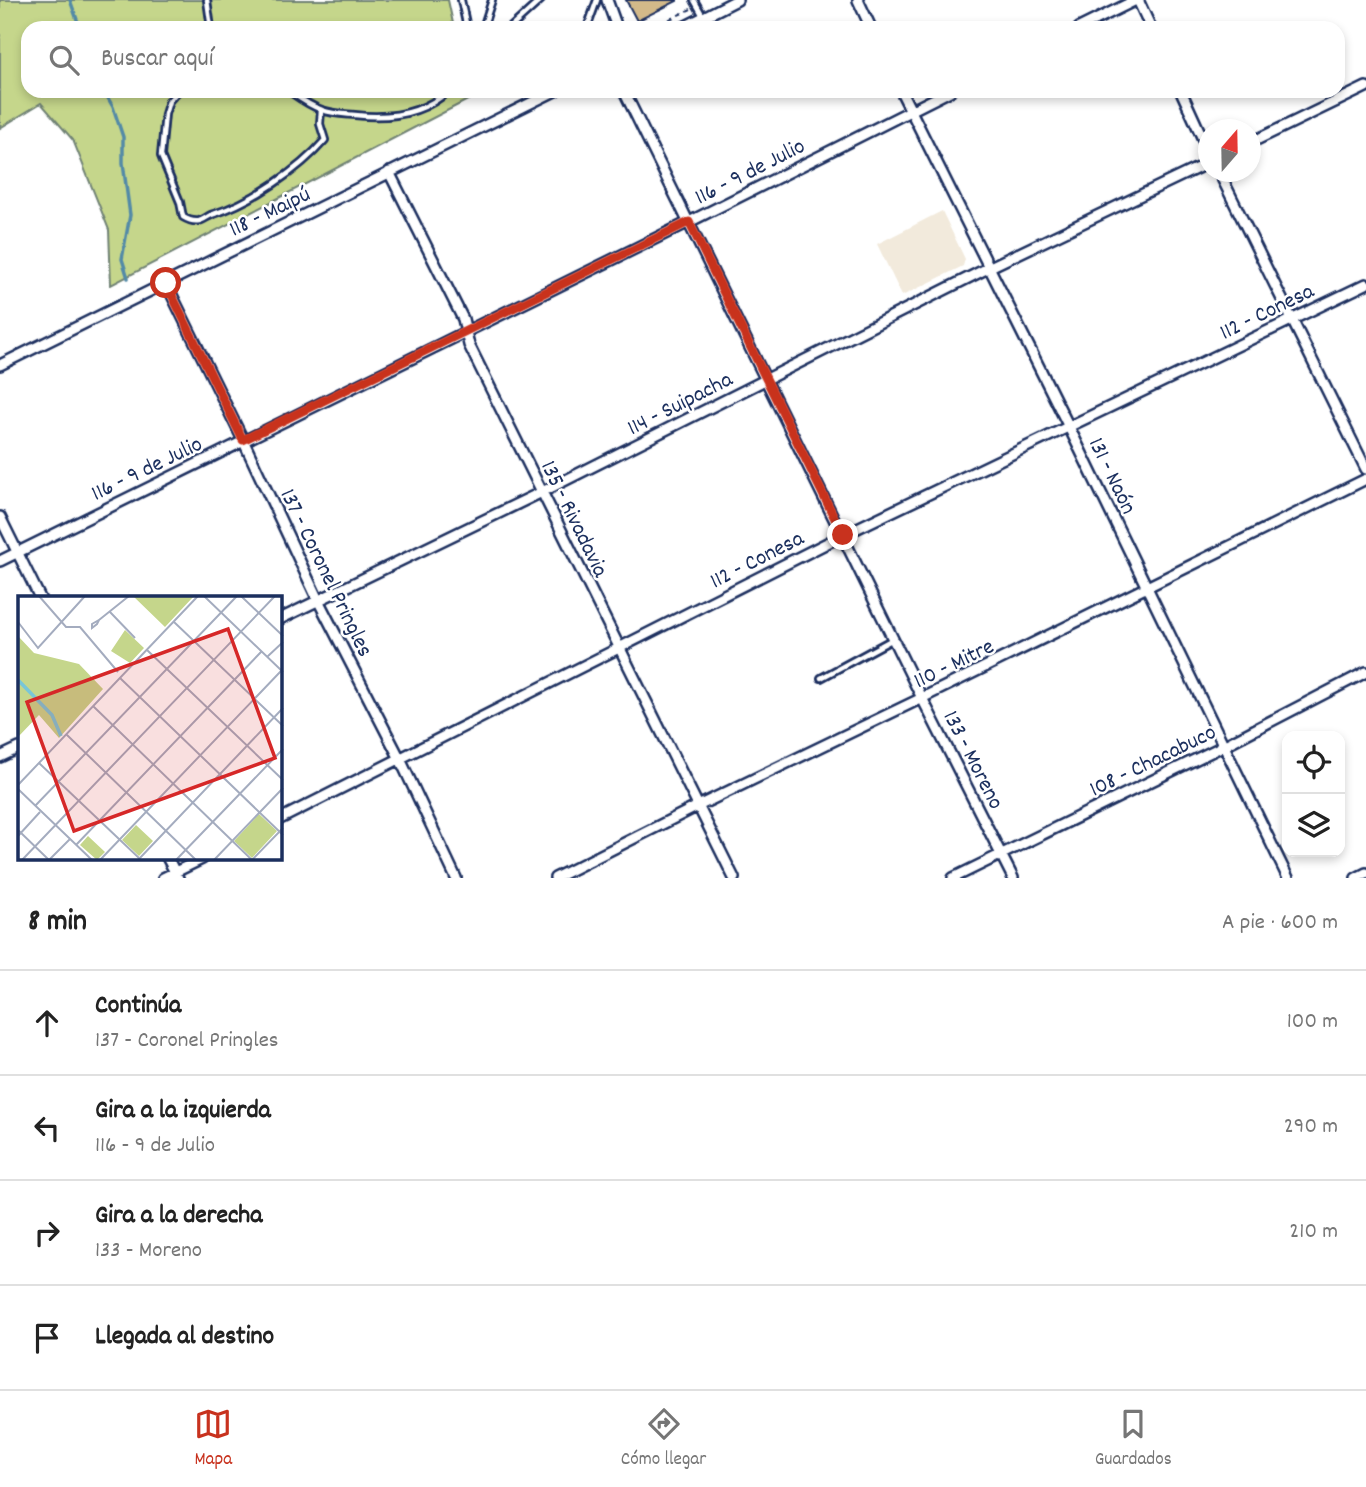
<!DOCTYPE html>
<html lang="es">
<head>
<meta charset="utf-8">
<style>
	:root { --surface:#fff; --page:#f2f2f2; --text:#222; --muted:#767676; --line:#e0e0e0; --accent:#c8321e }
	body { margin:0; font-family:Dekko,sans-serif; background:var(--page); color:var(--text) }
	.controls { position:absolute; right:21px; bottom:21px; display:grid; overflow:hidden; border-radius:14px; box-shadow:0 4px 10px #0003 }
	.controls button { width:63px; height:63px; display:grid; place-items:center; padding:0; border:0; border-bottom:2px solid var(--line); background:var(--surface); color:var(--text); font:35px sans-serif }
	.compass { position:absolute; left:1198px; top:119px; width:63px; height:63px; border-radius:50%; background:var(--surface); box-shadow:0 4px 10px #0003; rotate:20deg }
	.stop { position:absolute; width:21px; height:21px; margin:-16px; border:5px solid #c8321e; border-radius:50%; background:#fff }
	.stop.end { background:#c8321e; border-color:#fff; box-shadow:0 2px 7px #0008 }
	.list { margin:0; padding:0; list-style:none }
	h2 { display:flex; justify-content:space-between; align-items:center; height:91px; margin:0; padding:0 28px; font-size:30px }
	h2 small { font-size:23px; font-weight:400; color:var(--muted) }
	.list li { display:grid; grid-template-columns:46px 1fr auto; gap:21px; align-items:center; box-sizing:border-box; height:105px; padding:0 28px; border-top:2px solid var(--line) }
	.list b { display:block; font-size:26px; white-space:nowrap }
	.list p { margin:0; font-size:23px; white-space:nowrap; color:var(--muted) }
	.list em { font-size:23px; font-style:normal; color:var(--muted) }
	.icon { flex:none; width:38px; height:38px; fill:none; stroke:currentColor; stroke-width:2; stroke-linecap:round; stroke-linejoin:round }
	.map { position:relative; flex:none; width:1366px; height:878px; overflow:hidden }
	.search { position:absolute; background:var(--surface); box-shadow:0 4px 10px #0003; left:21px; right:21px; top:21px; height:77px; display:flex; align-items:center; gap:18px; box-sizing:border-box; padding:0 24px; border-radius:21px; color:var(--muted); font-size:26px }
	.sheet { height:511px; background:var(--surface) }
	nav { display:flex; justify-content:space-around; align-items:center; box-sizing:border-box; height:98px; border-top:2px solid var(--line); background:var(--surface); font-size:19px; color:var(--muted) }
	nav a { display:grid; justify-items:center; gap:4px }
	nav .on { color:var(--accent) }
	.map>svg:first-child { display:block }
	.built { fill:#f2eadc }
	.green { fill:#c5d68b; stroke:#708274; stroke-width:2 }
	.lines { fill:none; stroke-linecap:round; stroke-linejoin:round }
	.stream { stroke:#538aa7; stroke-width:3.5 }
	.building { fill:#d3b989; stroke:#1b2f5e; stroke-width:2 }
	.lane-casing { stroke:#1b2f5e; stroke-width:10 }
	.street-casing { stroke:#1b2f5e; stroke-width:14 }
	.path { stroke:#1b2f5e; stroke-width:2; stroke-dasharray:5 5; stroke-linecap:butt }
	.lane { stroke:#fff; stroke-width:4.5 }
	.street { stroke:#fff; stroke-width:9 }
	.route { stroke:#c8321e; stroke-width:9 }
	.labels { text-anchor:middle; stroke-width:5; stroke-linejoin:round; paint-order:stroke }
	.street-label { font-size:23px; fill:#1b2f5e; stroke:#fff }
	.inset-river { fill:none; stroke:#79c6d8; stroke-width:3.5 }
	.inset-road { fill:none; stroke:#a4acbf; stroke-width:2 }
	.view { fill:#d62828; fill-opacity:0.15; stroke:#d62828; stroke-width:3.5 }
	.inset-edge { fill:none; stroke:#1b2f5e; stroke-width:3.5 }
</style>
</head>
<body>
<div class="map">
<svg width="1366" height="878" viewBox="0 0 1366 878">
	<rect width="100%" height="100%" fill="#fff"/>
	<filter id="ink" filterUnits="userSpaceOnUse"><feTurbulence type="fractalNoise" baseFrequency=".0143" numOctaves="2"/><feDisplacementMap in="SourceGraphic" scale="14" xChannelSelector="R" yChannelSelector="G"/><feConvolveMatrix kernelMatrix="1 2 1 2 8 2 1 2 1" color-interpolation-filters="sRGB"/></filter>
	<g filter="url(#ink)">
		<path class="built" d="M942,211l23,48 -2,7 -61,30 -25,-52z"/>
		<path class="green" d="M0,0h448l6,28h-426v63h457l-374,194 -2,-55 -36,-90 -32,-37 -41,25z"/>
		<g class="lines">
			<path class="stream" d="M70,0l10,28
				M104,91l9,16 10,30v26l7,52 -8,44 6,19"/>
		</g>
		<path class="building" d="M626,0h51v1l-40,20z"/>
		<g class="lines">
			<defs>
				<path id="lane" d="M207,0l4,28
					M461,0l6,28
					M694,0l9,16
					M483,28l9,-28
					M510,28l31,-28
					M587,28l10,-28
					M178,91l-9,10 -4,13 -4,42 19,46 3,15c5,3 10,5 16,4 5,-1 10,-6 15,-7 38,-12 85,-44 111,-74l-5,-16 1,-14
					M289,91c10,7 21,15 33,19 11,4 22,4 33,5 34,4 67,0 93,-24
					M821,678l72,-39"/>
				<path id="street" d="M607,0l8,22
					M858,0l13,28
					M1138,0l13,28
					M682,28l55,-28
					M1079,28l57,-28
					M624,91l298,607 91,180
					M901,91l168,336 219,451
					M1181,91l27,59
					M1250,143l116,-56
					M389,172l74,147 6,26 265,533
					M1219,172l147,297
					M166,283l77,157 75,160 82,159 56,119
					M0,365l555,-274
					M0,517l40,81
					M0,561l689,-339 261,-131
					M280,619l262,-127 448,-225 218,-104
					M0,757l19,-9
					M280,819l563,-284 523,-251
					M168,859l10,19
					M163,878l39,-19
					M555,878l143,-72 224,-108 444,-219
					M953,878l270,-132 143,-74
					M1356,878l10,-5"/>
			</defs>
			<use href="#lane" class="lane-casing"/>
			<use href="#street" class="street-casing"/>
			<path class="path" d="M651,28l40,-19"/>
			<use href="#lane" class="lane"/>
			<use href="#street" class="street"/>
		</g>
	</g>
	<g class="lines" filter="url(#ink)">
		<path class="route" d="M166,283l77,157 446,-218 154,313"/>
	</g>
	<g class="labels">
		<g class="street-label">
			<text transform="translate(749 170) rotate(-27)" y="8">116 - 9 de Julio</text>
			<text transform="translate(269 210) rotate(-26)" y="8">118 - Maipú</text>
			<text transform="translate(1266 310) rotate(-26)" y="8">112 - Conesa</text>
			<text transform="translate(679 402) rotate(-27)" y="8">114 - Suipacha</text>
			<text transform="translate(146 467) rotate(-26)" y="8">116 - 9 de Julio</text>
			<text transform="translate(1114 475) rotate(64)" y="8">131 - Naón</text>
			<text transform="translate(576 518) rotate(64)" y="8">135 - Rivadavia</text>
			<text transform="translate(756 558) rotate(-27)" y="8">112 - Conesa</text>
			<text transform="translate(328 572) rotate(64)" y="8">137 - Coronel Pringles</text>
			<text transform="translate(953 662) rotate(-26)" y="8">110 - Mitre</text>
			<text transform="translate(975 759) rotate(63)" y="8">133 - Moreno</text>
			<text transform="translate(1152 759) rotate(-26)" y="8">108 - Chacabuco</text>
		</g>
	</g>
	<g transform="translate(18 596)">
		<rect width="264" height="264" fill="#fff"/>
		<path d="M115,0h61l-29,31zM107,34l19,18 -14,15 -19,-12zM0,40l16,17 45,11 24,25 -44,49 -20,-23 -21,22zM241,218l18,17 -25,27 -18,-17zM118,229l17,16 -14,15 -17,-16zM70,240l17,16 -8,8 -17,-15z" fill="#c5d68b"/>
		<path class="inset-river" d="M0,84l34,35 9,21"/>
		<path class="inset-road" d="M21,0l27,31h14l38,45M186,0l79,76M223,0l42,40M92,16l25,26M81,24l30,-24M81,24l-2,4 -5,4v-4zM0,26l20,26 47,-52M156,26l109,104M129,54l136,130M249,61l16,-15M102,82l163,157M75,110l159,154M49,139l129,125M21,167l100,95M0,189l180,-189M0,193l74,71M17,210l202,-210M0,234l31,30M0,240l22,-24M58,249l185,-193M4,264l253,-264M31,264l21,-21M82,264l181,-189M120,264l145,-152M158,264l107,-111M196,264l69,-72M234,264l31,-32"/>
		<path class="view" d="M210,33l47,129 -201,73 -47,-129z"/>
		<rect width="264" height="264" class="inset-edge"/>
	</g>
</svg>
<div class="controls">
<button><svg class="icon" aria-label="locate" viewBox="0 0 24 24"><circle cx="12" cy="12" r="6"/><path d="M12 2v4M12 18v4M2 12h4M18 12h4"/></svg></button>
<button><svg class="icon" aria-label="layers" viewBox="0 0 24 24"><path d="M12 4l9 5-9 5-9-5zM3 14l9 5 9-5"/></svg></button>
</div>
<svg class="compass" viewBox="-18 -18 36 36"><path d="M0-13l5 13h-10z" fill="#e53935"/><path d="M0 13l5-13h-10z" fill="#767676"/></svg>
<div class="stop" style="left:166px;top:283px"></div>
<div class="stop end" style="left:843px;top:535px"></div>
<div class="search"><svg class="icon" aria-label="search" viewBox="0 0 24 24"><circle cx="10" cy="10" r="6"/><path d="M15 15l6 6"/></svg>Buscar aquí</div>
</div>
<section class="sheet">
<h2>8 min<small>A pie · 600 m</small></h2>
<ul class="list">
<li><svg class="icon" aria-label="ahead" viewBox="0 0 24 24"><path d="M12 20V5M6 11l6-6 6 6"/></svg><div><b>Continúa</b><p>137 - Coronel Pringles</p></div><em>100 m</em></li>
<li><svg class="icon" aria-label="left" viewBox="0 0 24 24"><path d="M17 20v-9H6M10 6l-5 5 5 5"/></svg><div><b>Gira a la izquierda</b><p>116 - 9 de Julio</p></div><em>290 m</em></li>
<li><svg class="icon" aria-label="right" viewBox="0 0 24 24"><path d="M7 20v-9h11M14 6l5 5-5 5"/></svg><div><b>Gira a la derecha</b><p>133 - Moreno</p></div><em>210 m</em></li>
<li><svg class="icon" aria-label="arrive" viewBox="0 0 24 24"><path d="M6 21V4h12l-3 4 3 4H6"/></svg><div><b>Llegada al destino</b></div></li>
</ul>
</section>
<nav>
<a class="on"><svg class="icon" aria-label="map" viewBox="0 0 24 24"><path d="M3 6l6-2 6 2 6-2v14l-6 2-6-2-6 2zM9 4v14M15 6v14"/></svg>Mapa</a>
<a><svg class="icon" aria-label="directions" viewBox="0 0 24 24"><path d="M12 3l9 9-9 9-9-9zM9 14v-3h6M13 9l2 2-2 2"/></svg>Cómo llegar</a>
<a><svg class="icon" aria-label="saved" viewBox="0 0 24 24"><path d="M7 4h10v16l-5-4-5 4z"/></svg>Guardados</a>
</nav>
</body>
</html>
